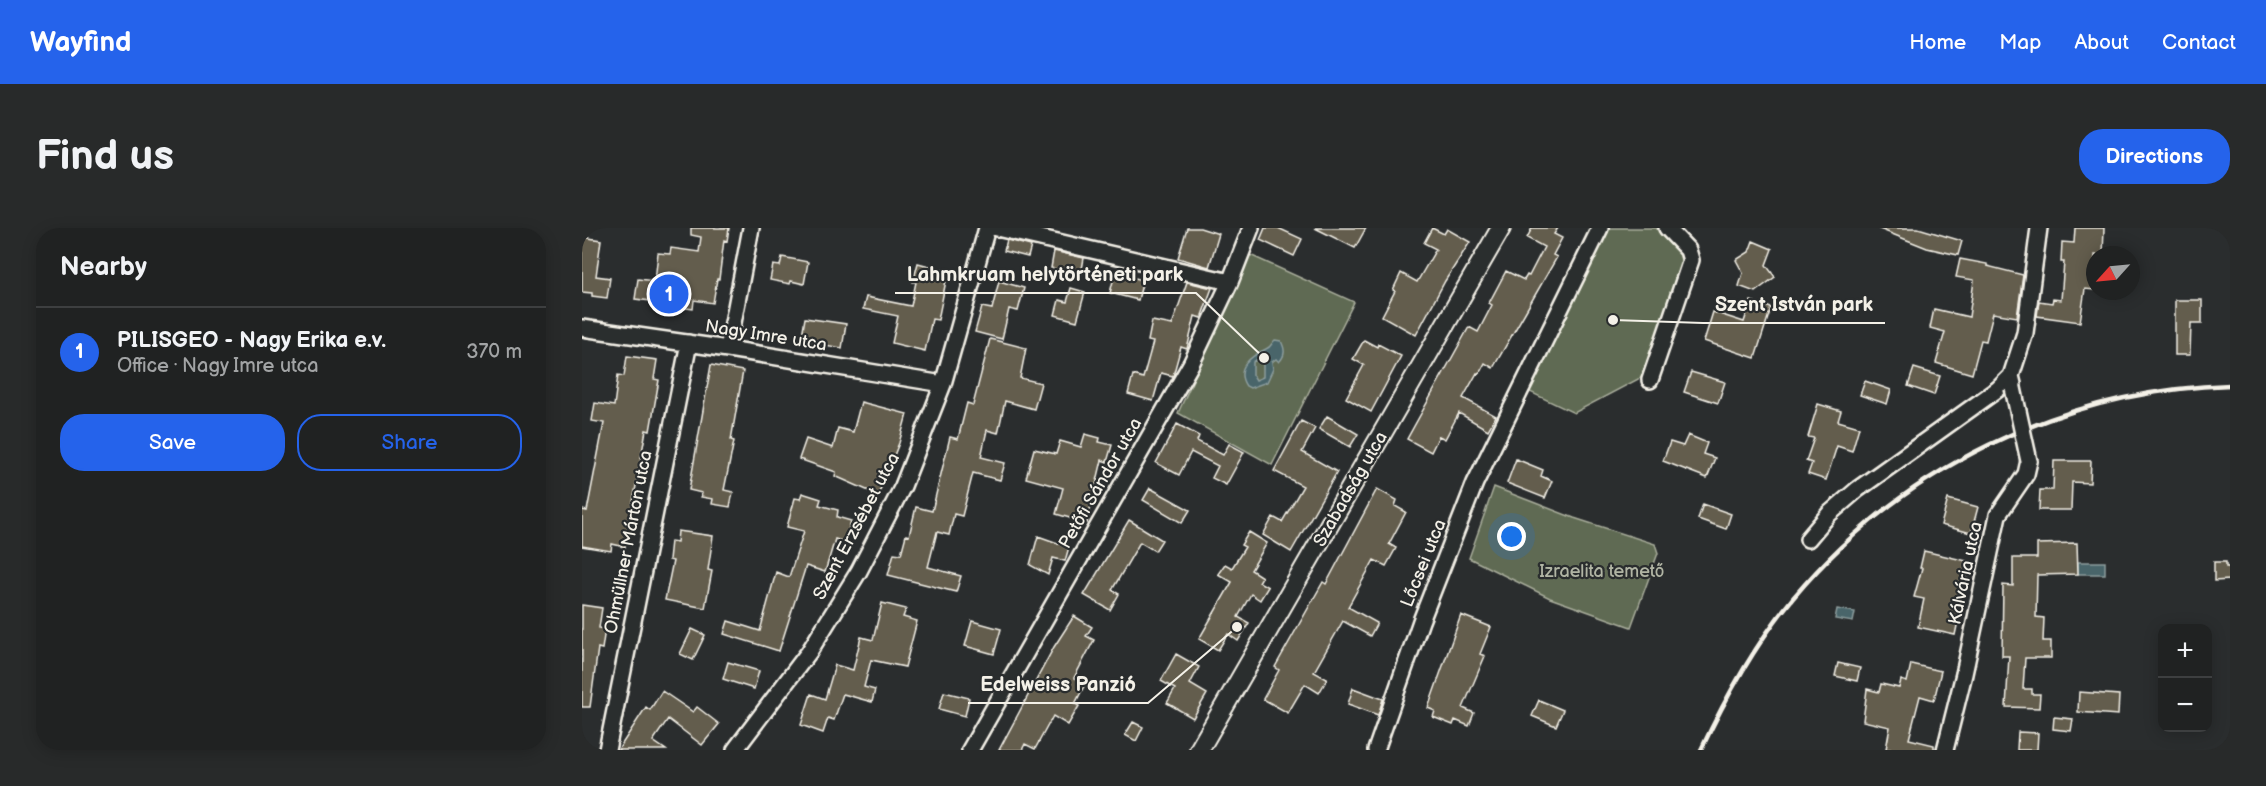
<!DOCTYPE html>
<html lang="en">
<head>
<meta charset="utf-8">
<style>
	:root { --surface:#202222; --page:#282a2a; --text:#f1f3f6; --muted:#a2a4a5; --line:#3d3f40; --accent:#2563eb }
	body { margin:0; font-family:"Balsamiq Sans",sans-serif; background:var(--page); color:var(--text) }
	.controls { position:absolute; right:18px; bottom:18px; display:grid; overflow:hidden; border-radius:12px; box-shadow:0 3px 15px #0003 }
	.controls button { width:54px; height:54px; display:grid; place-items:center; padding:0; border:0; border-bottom:2px solid var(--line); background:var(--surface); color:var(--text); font:30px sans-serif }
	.compass { position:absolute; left:1504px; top:18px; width:54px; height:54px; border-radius:50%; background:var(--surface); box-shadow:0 3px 15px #0003; rotate:243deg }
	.you { position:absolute; left:930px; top:309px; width:21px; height:21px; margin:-15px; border:4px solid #fff; border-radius:50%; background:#1a73e8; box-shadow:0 0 0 9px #1a73e833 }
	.badge { display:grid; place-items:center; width:39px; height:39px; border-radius:50%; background:var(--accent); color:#fff; font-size:20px; font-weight:700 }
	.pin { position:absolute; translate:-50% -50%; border:3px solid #fff; box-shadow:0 2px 6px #0006 }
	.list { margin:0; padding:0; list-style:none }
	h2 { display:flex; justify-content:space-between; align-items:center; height:78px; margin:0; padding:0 24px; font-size:26px }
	h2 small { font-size:20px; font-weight:400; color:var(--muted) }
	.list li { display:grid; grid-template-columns:39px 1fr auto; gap:18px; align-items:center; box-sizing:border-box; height:90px; padding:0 24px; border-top:2px solid var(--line) }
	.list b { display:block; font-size:22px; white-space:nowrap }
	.list p { margin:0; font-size:20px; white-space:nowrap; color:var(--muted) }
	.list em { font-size:20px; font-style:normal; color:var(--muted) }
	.actions { display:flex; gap:12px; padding:18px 24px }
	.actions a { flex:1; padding:14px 0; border:2px solid var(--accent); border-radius:24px; text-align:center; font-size:21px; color:var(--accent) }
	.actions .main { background:var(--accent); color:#fff }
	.map { position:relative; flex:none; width:1648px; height:522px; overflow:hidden; border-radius:24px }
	header { display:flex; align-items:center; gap:36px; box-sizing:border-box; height:84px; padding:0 30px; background:var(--accent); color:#fff }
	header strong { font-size:28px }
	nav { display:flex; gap:33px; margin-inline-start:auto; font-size:21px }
	.intro { display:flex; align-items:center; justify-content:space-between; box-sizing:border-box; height:144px; padding:0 36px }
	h1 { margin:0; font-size:42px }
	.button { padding:15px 27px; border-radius:24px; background:var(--accent); color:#fff; font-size:21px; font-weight:700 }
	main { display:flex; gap:36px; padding:0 36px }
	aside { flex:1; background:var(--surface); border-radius:24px; box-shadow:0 3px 15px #0003 }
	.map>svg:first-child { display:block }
	.green { fill:#5f6b52; stroke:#aaae9d; stroke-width:1.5 }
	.water { fill:#48656b; stroke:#8d9d9d; stroke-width:1.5; fill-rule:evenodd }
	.building { fill:#645d4d; stroke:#f4f1e8; stroke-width:1.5 }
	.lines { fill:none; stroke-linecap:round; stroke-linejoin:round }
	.minor-casing { stroke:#f4f1e8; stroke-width:20 }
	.tertiary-casing { stroke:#f4f1e8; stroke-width:22 }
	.minor { stroke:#2a2d2e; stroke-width:15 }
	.tertiary { stroke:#2a2d2e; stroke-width:18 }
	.rail { stroke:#f4f1e8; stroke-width:4.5 }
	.minor-bridge-casing { stroke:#f4f1e8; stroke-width:20; stroke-linecap:butt }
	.minor-bridge { stroke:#2a2d2e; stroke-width:15 }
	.labels { text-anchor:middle; stroke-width:4.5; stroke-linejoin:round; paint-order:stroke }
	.street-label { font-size:18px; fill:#f4f1e8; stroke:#2a2d2e }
	.park-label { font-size:18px; fill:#b1b5a4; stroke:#2a2d2e }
	.leader { fill:none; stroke:#f4f1e8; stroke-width:2 }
	.callout-dot { fill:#f4f1e8; stroke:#2a2d2e; stroke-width:2 }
	.callout-label { font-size:20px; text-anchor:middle; font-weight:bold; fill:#f4f1e8; stroke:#2a2d2e; stroke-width:4.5; stroke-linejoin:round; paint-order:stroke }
</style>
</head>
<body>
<header>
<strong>Wayfind</strong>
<nav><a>Home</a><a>Map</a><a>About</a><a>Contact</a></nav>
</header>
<div class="intro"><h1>Find us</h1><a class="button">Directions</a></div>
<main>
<aside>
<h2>Nearby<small></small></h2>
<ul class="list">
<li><span class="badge">1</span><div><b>PILISGEO - Nagy Erika e.v.</b><p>Office · Nagy Imre utca</p></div><em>370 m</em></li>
</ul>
<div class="actions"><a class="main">Save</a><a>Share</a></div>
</aside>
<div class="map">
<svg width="1648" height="522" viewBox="0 0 1648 522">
	<rect width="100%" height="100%" fill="#2a2d2e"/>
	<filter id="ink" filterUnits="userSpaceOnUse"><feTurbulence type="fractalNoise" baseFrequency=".0167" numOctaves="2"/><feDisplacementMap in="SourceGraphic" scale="12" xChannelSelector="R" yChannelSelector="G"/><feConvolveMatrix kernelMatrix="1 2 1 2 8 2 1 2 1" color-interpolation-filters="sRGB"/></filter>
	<g filter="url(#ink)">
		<path class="green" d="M1025,0h49l23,25 3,11 -38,112 -70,37 -46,-22z
			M668,27l104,47 -82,163 -94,-52z
			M912,259l80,31 81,26 3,9 -27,74 -81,-29 -81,-40z"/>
		<path class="water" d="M693,112l6,1c4,8 5,14 -2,21l-3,-3 -4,3 1,7 -6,13 -17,6 -4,-2c-12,-18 5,-30 20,-37 6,-2 5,-6 9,-9zM676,131h5v18l-7,3 -3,-5v-13z
			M1496,334h27v12h-27z
			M1255,381l18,3 -2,10 -18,-3z"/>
		<path class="building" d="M109,0h38l-2,13 -3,-1 -5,39h-2l-4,24 -19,-3 -1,9 -42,-6v-2l-16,-2 3,-20 17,2 3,-28 12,1 1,-6 28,4 2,-15 -10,-2z
			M605,0h13l19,6 -10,33 -31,-9z
			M683,0h13l24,11 -8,17 -34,-16z
			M733,0h51l-11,20z
			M850,0l12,6 3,-5 23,13 -25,39 -29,54 -34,-19 13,-25 -2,-1 8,-17 16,9 19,-33 -12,-6z
			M950,0h26l-4,6 8,4 -9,17 4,2 -64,111 -8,-5 -6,11 -2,-1 -14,25 33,18 -8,14 -29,-17 -14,26 -6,-3 -8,16 -24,-13 62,-112 9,5 14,-27 -3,-2 17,-32 18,9 3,-5 2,1 15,-29 -17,-9z
			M1295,0h41l44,13 -4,14 -31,-7z
			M1493,0h29l-1,27h-8v35l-10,-1 -5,33 -43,-6 2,-15 13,2 1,-4 8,1 3,-38h-3l1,-20 12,1z
			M0,9l19,3 -5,36 14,2 -3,20 -15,-2v-3l-10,-1z
			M425,12l24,6 -3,11 -24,-6z
			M1171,13l19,8 -6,16 9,12 -20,15 -16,-6 4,-13 -7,-13 13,-8z
			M472,23l30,7 -3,17 -30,-7z
			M200,29l26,5 -4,22 -13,-3 -1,3 -20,-4 3,-15 7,1z
			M1378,31l27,5v2l36,9 -6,42 -24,-4 -7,28 -5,-1 -9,34 -36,-11 9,-31 -15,-4 4,-19 35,8 5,-37 -18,-3z
			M336,35l30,8 -10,49 -6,-1 -7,32 -33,-8 6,-27 -35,-7 3,-12 45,9 5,-24h-3z
			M533,45l28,7 -5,20 -28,-7z
			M417,53l25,7 -6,23 -9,-2 -7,30 -27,-7 7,-25 10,2z
			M605,54l25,6 -11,30 -6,-2 -8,33 -6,-2 -8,29 -12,-3 -8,28 -25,-7 5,-19 10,3 10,-36 -5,-1 4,-20 20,4z
			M489,60l14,4 -8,29 -22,-6 4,-15 8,2z
			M1593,72h27v23h-11l-1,32h-15z
			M1169,73l20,7 -16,50 -51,-17 9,-29 31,10z
			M223,90l41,6 -4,24 -41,-7z
			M408,111l36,9 -6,30 21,5 -7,26 -29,-8 -7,32 -11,-3 -6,27 24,6 -5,17 -27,-7 -11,43 -8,-2 -5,21 -12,-3 -9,35 33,9 -5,16 -68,-17 6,-22 7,1 5,-19 3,1 7,-29 16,4 18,-74 8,2 9,-36 6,2z
			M782,112l13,7 1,-3 23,12 -30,56 -25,-14 18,-33 -11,-6z
			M45,128l30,4 -3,19 5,1 -9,51 -4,-1 -21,117 -13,-3 -1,7 -29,-5v-36l5,1 17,-88 -12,-2 3,-18 19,3 4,-31 6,1z
			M129,137l32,6 -12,69 3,1 -10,49 9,2 -3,15 -18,-3 1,-5 -12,-2 1,-4 -13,-3z
			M1332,140l26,8 -6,19 -26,-9z
			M1109,144l34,10 -7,21 -34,-11z
			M1283,153l26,9 -4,14 -27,-9z
			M279,174l46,12 -8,29 -21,52 -43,-19 1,-4 -37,-13 7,-20 27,9 5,-20 15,4z
			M1236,176l23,7 -3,10 21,6 -7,24 -15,-5 -11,34 -18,-6 4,-11 -6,-2 8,-23 -6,-1z
			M745,188l31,18 -8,13 -31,-18z
			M719,193l14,7 -13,24 35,20 -46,80 -28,-17 10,-18 9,5 21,-36 -29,-15z
			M595,196l22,12 -2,5 26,14 6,-11 15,8 -18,33 -14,-7 6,-12 -27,-14 -12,23 -23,-12z
			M503,206l15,4 -1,4 13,3 -5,17 -5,-2 -15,63 -31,-9 7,-26 -37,-10 8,-29 22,5 4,-13 21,6z
			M1106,207l19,8 -4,11 12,4 -8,20 -44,-17 7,-19 13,4z
			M934,231l27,11 -2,6 11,5 -7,17 -38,-15z
			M1472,233h37l-1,22 -18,-1 -1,28h-32l1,-20h13z
			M568,260l40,22 -8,13 -39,-23z
			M795,261l20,11 -2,6 11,6 -17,32 7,4 -10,18 -12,-6 -26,47 29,16 -7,13 -27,-15 -29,51 13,7 -8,14 -14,-9 -17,29 -25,-14 16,-29 -4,-3 48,-85 3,2z
			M220,265l19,6 -2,6 19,5 -1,7 14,4 -6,21 -10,-3 -10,33 -19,-6 -27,85 -55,-17 4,-13 32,10 16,-59 13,5 15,-46 -17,-4 8,-29 5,1z
			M1366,271l30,8 -7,26 -30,-8z
			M1121,276l28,10 -5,15 -28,-10z
			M547,292l33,20 -7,11 -15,-9 -28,48 7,4 -9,16 -26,-15z
			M96,303l35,5 -5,34 4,1 -7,37 -40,-8 8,-39 -4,-1 2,-19 6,1z
			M667,304l18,11 -16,27 11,7 -3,5 9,5 -8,13 -9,-6 -13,23 11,6 -11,18 -10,-7 -10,16 -19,-11 33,-57 -14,-8 7,-10 7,4 13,-21 -4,-2z
			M456,308l31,11 -4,14 -12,-3 -5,17 -18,-10z
			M1495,315l1,31 -41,1 -1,42 8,1 -1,23h8v17h-26l-2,31h9v5h8l-1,14 -33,-1 3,-51h-7l1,-71 10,1v-28h24v-14z
			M1342,323l47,11 -16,73 -37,-8 6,-28 -10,-2 8,-29h-2z
			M1632,334h12v5h4v13l-16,1z
			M300,375l24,6 -3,8 14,4 -12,46 -34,-7 -7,27 11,3 -3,12 -29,-8 -9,26 -6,-2 -5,15 -22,-8 10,-31 14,5 10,-34 18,5 8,-33 12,3z
			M0,377l20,3 -3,20 6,1 -3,20 -4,-1 -8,59h-8z
			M879,387l30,12 -11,27 5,2 -22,52 11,5 -5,13 -14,-6 -2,5 -20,-8 2,-6 -7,-3z
			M492,388l18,11 -6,9 8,4 -20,38 11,6 -10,20 4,2 -11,19 -15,-9 -18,33 -10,-5 -3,6h-23l55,-103z
			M390,393l29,8 -7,25 -29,-8z
			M110,401l13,6 -12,25 -13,-6z
			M594,426l23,13 -9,17 17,10 -14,24 -26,-15 8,-14 -14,-8z
			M146,434l31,9 -5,18 -31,-10z
			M1256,435l22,5 -3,13 -22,-5z
			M1329,436l30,7 -7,29 -14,-4 -11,43 25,6v5l-48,-1 4,-22 -27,-6 4,-32 12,3 2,-8 18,4 2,-8 6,2z
			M771,460l30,11 -5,16 -30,-11z
			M80,463l31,21 4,-5 22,17 -17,21 -34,-26 -15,22 13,9h-48l28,-43 4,3z
			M362,464l25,6 -4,18 -26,-7z
			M1497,464l40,3 -1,20 -40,-3z
			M957,472l24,10 -7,16 -24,-10z
			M1472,489l19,2 -2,12 -18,-2z
			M551,494l10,5 -7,14 -11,-6z
			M1436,504l20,1 -1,17h-20z"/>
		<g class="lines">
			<defs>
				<path id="minor" d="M415,0l233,54
					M0,100l146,21 215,35
					M146,121l23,-121
					M1068,152l41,-120 -3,-10 -21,-22
					M1431,156l-2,-8 14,-43 14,-105
					M1226,311l21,-25 29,-25 140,-100 13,-13
					M25,522l82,-407
					M153,522l74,-98 50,-81 44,-85 40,-102 44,-156
					M388,522l221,-386 39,-82 21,-54
					M794,522l45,-129 54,-138 125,-255
					M1363,522l19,-76 34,-159 28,-41 3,-13"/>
				<path id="tertiary" d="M617,522l302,-522"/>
			</defs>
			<use href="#minor" class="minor-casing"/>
			<use href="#tertiary" class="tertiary-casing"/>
			<use href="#minor" class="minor"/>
			<use href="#tertiary" class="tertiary"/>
			<path class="rail" d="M1119,522c25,-53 54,-106 92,-152 109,-130 267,-207 437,-213"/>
			<defs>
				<path id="minor-bridge" d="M1431,160l16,73"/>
			</defs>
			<use href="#minor-bridge" class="minor-bridge-casing"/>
			<use href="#minor-bridge" class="minor-bridge"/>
		</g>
	</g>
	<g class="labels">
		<g class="street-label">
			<text transform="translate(184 107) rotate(9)" y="6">Nagy Imre utca</text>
			<text transform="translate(518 255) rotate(-60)" y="6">Petőfi Sándor utca</text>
			<text transform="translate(768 261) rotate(-60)" y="6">Szabadság utca</text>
			<text transform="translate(274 298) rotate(-62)" y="6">Szent Erzsébet utca</text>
			<text transform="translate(46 314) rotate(-79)" y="6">Ohmüllner Márton utca</text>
			<text transform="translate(841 335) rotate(-68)" y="6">Lőcsei utca</text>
			<text transform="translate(1383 345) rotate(-78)" y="6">Kálvária utca</text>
		</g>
		<g class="park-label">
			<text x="1020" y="349">Izraelita temető</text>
		</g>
	</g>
	<path class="leader" d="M682 130L614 65H313M1031 92L1121 95H1303M655 399L566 475H386"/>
	<g class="callout-dot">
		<circle cx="682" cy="130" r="6"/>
		<circle cx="1031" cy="92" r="6"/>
		<circle cx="655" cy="399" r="6"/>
	</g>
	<g class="callout-label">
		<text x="463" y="53">Lahmkruam helytörténeti park</text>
		<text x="1212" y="83">Szent István park</text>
		<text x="476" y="463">Edelweiss Panzió</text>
	</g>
</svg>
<div class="controls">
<button>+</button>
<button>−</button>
</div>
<svg class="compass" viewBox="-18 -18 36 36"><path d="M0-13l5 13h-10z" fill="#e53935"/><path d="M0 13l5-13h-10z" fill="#a2a4a5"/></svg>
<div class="you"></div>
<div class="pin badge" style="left:87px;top:66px">1</div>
</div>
</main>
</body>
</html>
